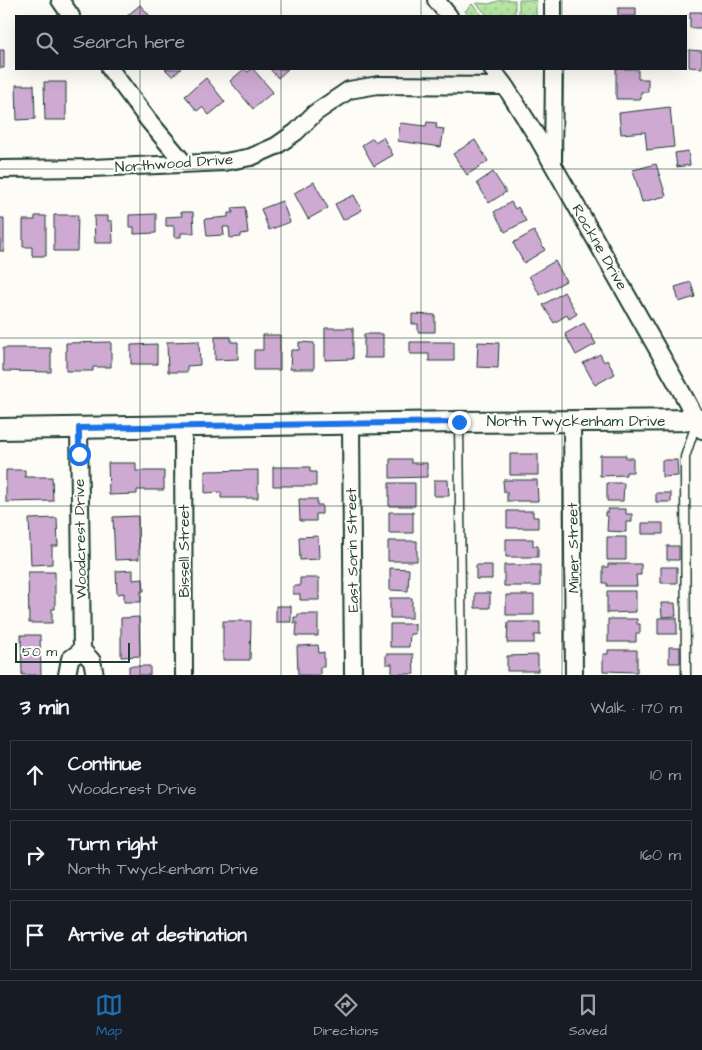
<!DOCTYPE html>
<html lang="en">
<head>
<meta charset="utf-8">
<style>
	:root { --surface:#171b24; --page:#20242c; --text:#f1f3f6; --muted:#9ea1a6; --line:#363941; --accent:#1f6fb2 }
	body { margin:0; font-family:"Architects Daughter",sans-serif; background:var(--page); color:var(--text) }
	.scale { position:absolute; left:15px; bottom:12px; width:115px; box-sizing:border-box; padding-left:5px; border:2px solid #1f3d34; border-top:0; font-size:14px; line-height:18px; white-space:nowrap; color:#1f3d34; -webkit-text-stroke:4px #fdfcf7; paint-order:stroke }
	.stop { position:absolute; width:15px; height:15px; margin:-11px; border:4px solid #1a73e8; border-radius:50%; background:#fff }
	.stop.end { background:#1a73e8; border-color:#fff; box-shadow:0 1px 5px #0008 }
	.list { margin:0; padding:0; list-style:none }
	h2 { display:flex; justify-content:space-between; align-items:center; height:65px; margin:0; padding:0 20px; font-size:21px }
	h2 small { font-size:16px; font-weight:400; color:var(--muted) }
	.list li { display:grid; grid-template-columns:32px 1fr auto; gap:15px; align-items:center; box-sizing:border-box; height:70px; margin:0 10px 10px; padding:0 10px; border:1px solid var(--line); border-radius:0px }
	.list b { display:block; font-size:19px; white-space:nowrap }
	.list p { margin:0; font-size:16px; white-space:nowrap; color:var(--muted) }
	.list em { font-size:16px; font-style:normal; color:var(--muted) }
	.icon { flex:none; width:28px; height:28px; fill:none; stroke:currentColor; stroke-width:2; stroke-linecap:round; stroke-linejoin:round }
	.map { position:relative; flex:none; width:702px; height:675px; overflow:hidden }
	.search { position:absolute; background:var(--surface); box-shadow:0 5px 20px #0002; left:15px; right:15px; top:15px; height:55px; display:flex; align-items:center; gap:12px; box-sizing:border-box; padding:0 18px; border-radius:0px; color:var(--muted); font-size:19px }
	.sheet { height:305px; background:var(--surface) }
	nav { display:flex; justify-content:space-around; align-items:center; box-sizing:border-box; height:70px; border-top:1px solid var(--line); background:var(--surface); font-size:14px; color:var(--muted) }
	nav a { display:grid; justify-items:center; gap:2px }
	nav .on { color:var(--accent) }
	.map>svg:first-child { display:block }
	.grass { fill:url(#grass-dots); stroke:#6b926c }
	.building { fill:#cea9d2; stroke:#1f3d34 }
	.lines { fill:none; stroke-linecap:round; stroke-linejoin:round }
	.service-casing { stroke:#1f3d34; stroke-width:11 }
	.minor-casing { stroke:#1f3d34; stroke-width:20 }
	.tertiary-casing { stroke:#1f3d34; stroke-width:24 }
	.service { stroke:#fdfcf7; stroke-width:8 }
	.minor { stroke:#fdfcf7; stroke-width:16 }
	.tertiary { stroke:#fdfcf7; stroke-width:20 }
	.route { stroke:#1a73e8; stroke-width:6 }
	.grid { fill:none; stroke:#1f3d34; stroke-width:1; stroke-opacity:0.55 }
	.labels { text-anchor:middle; stroke-width:4; stroke-linejoin:round; paint-order:stroke }
	.street-label { font-size:15px; fill:#1f3d34; stroke:#fdfcf7 }
</style>
</head>
<body>
<div class="map">
<svg width="702" height="675" viewBox="0 0 702 675">
	<defs>
		<pattern id="grass-dots" width="8" height="8" patternUnits="userSpaceOnUse" patternTransform="scale(1.25)"><rect width="8" height="8" fill="#b7e6a5"/><path d="M2 2h.1M6 6h.1" fill="none" stroke="#9dc68f" stroke-width="1.8" stroke-linecap="round"/></pattern>
	</defs>
	<rect width="100%" height="100%" fill="#fdfcf7"/>
	<filter id="ink" filterUnits="userSpaceOnUse"><feTurbulence type="fractalNoise" baseFrequency=".02" numOctaves="2"/><feDisplacementMap in="SourceGraphic" scale="10" xChannelSelector="R" yChannelSelector="G"/><feConvolveMatrix kernelMatrix="1 2 1 2 8 2 1 2 1" color-interpolation-filters="sRGB"/></filter>
	<g filter="url(#ink)">
		<path class="grass" d="M501,0h14v16h-27l-12,-13 13,1z
			M519,0h17v16h-17z
			M472,4l11,12h-14l-4,-5z"/>
		<path class="building" d="M140,5l10,11h-23z
			M618,8h18v8h-18z
			M690,12h12v16h-12z
			M0,50h4v18h-4z
			M689,50l13,1v17l-13,-1z
			M165,69h16l-9,7z
			M244,69l3,3 6,-3 20,23 -20,17 -23,-28z
			M270,69h18l-10,9z
			M616,69h22v10h10v13h-7v7h-25z
			M206,78l19,24 -16,13 -7,-8 -5,4 -12,-15z
			M44,82h22v38h-21z
			M16,85h18l1,34 -18,1z
			M670,107l4,40 -27,3 -2,-18 -24,2 -2,-21z
			M427,122l10,1 -1,5 8,1 -3,18 -43,-6 2,-18 26,3z
			M383,137l10,18 -19,11 -12,-21 11,-7 2,4z
			M475,140l13,21 -21,14 -14,-21z
			M688,151l2,14 -13,2 -2,-14z
			M656,164l10,32 -24,6 -9,-32z
			M493,172l13,20 -17,11 -12,-20z
			M314,182l14,26 -20,11 -14,-26z
			M354,195l8,15 -19,10 -8,-16z
			M282,201l8,21 -21,8 -8,-21z
			M511,202l4,7 3,-2 8,14 -21,11 -11,-20z
			M245,207l3,26 -7,1v3l-11,1 -1,-11h-6l1,8 -17,1 -2,-17 23,-2v-4h5l-1,-5z
			M181,212h12l1,21h-13v4h-7v-11h-8v-9l16,-1z
			M156,214v19l-22,1v-7h-5v-12z
			M54,215h24l-1,36h-23z
			M35,216h11v40h-14v-9h-9v-27h12z
			M94,216h14v5h4l1,22h-18z
			M0,218h4v33h-4z
			M534,231l11,19 -21,13 -11,-20z
			M555,261l11,20 -26,14 -11,-19z
			M691,282l4,15 -16,5 -4,-15z
			M564,292l13,22 -8,5 -2,-4 -13,8 -11,-18z
			M412,314l23,1v17h-17v-8h-6z
			M584,323l12,21 -20,11 -11,-21z
			M325,328h28v31l-28,1z
			M364,334h19v24h-19z
			M263,335h17v35h-26v-20h9z
			M215,337h16v5h7v17l-23,1z
			M199,341l1,24 -13,1v6h-19l-1,-30z
			M111,342v25h-18v4h-27v-28z
			M299,342l15,1v26h-24l1,-19h8z
			M410,342h44v19h-25v-7h-19z
			M478,342l21,1 -1,25 -21,-1z
			M157,344v20h-26v-19z
			M3,348h48v24l-48,-1z
			M600,354l4,8 3,-2 8,14 -20,11 -12,-22z
			M510,454h28v21h-28z
			M600,455h26v3h7v14h-7v3l-26,1z
			M390,459h21v4h16v14l-37,1z
			M662,460h15l1,16 -16,1z
			M108,463h28v8h28v19h-27v4l-28,1z
			M273,467h37v5h6v14h-43z
			M6,470h19v7h27l1,24 -47,1z
			M258,470v28h-37v-6l-16,1v-22z
			M434,480h14l1,16h-15z
			M503,480h34l1,21h-31v-9h-3z
			M389,483h26v23h-26z
			M607,483h17l-1,18h-16z
			M656,493h15v9h-15z
			M299,499h18v6h5v9h-6v7h-16z
			M608,509h18v5h6v8h-6v10l-19,-1 1,-15h-3v-4h3z
			M507,511h26v6h5v11h-31z
			M389,512h24v21h-24z
			M138,516l1,43 -24,1 -2,-43z
			M57,518l1,28h-6v18l-21,1 -2,-46z
			M642,523h21v11h-21z
			M318,536l1,23 -19,1 -1,-23z
			M607,537h19v23h-19z
			M506,539h27v7h5v11h-32z
			M388,541h29v20h-29z
			M667,546h12v14h-12z
			M608,564h33v11h-5l1,11h-30v-3h-4v-16h5z
			M476,565h16v14h-16z
			M504,565h36v21h-36z
			M661,567h16v16h-16z
			M390,568l19,1 -1,22 -18,-1z
			M133,570v10l10,-1 1,12h-3v11h-17v-9l-7,1 -1,-23z
			M28,572h27v37h-3v14h-23z
			M300,578h19v22h-19v-6h-7v-8h7z
			M607,591h29v21l-29,1z
			M475,593h15v15h-15z
			M506,595h28v20h-28z
			M390,598h22v20h-22z
			M661,603h14l1,13 -14,1z
			M276,606h15v16h-15z
			M298,614h20v22h-22l1,-13h-3v-6h4z
			M139,617l1,39 -19,1v-39z
			M658,618h19v16h-19z
			M608,619h29v5h3v9h-4v9h-28z
			M223,621h28l-1,39h-27z
			M508,622h32v13h-6v8h-27z
			M390,624h25v10h-5l-1,13h-19z
			M21,635h19l1,40h-19z
			M318,645l1,8 5,-1v15h-4v8h-22l-1,-29z
			M669,647h11v16h-11z
			M608,650h29v22l-34,-1v-17h5z
			M386,654h27l1,20h-22v-10h-6z
			M538,655v16h-31v-15z
			M129,666h21v9h-21z"/>
		<g class="lines">
			<defs>
				<path id="service" d="M459,422l3,253
					M686,675l-1,-206v-12l11,-33"/>
				<path id="minor" d="M60,0l11,16
					M436,0l13,16
					M553,0v16
					M110,69l39,52 35,42
					M492,69l13,17 34,54 141,249 22,41
					M553,164l1,-95
					M0,169l92,-1 133,-6 26,-5 25,-11 20,-14 19,-19 34,-23 29,-5 127,1
					M572,421l2,254
					M351,424l2,251
					M183,427l1,248
					M79,428l3,222 10,11 3,14
					M67,675l3,-16 12,-9"/>
				<path id="tertiary" d="M0,429l459,-7 243,-2"/>
			</defs>
			<use href="#service" class="service-casing"/>
			<use href="#minor" class="minor-casing"/>
			<use href="#tertiary" class="tertiary-casing"/>
			<use href="#service" class="service"/>
			<use href="#minor" class="minor"/>
			<use href="#tertiary" class="tertiary"/>
		</g>
	</g>
	<g class="lines" filter="url(#ink)">
		<path class="route" d="M79,454v-26l380,-6"/>
	</g>
	<path class="grid" d="M140,0v16M281,0v16M421,0v16M562,0v16M140,69v606M281,69v606M421,69v606M562,69v606M0,169h702M0,338h702M0,506h702"/>
	<g class="labels">
		<g class="street-label">
			<text transform="translate(174 163) rotate(-4)" y="5">Northwood Drive</text>
			<text transform="translate(600 247) rotate(60)" y="5">Rockne Drive</text>
			<text x="576" y="426">North Twyckenham Drive</text>
			<text transform="translate(80 539) rotate(-91)" y="5">Woodcrest Drive</text>
			<text transform="translate(573 548) rotate(-91)" y="5">Miner Street</text>
			<text transform="translate(352 550) rotate(-91)" y="5">East Sorin Street</text>
			<text transform="translate(184 551) rotate(-90)" y="5">Bissell Street</text>
		</g>
	</g>
</svg>
<div class="scale">50 m</div>
<div class="stop" style="left:79px;top:454px"></div>
<div class="stop end" style="left:459px;top:422px"></div>
<div class="search"><svg class="icon" aria-label="search" viewBox="0 0 24 24"><circle cx="10" cy="10" r="6"/><path d="M15 15l6 6"/></svg>Search here</div>
</div>
<section class="sheet">
<h2>3 min<small>Walk · 170 m</small></h2>
<ul class="list">
<li><svg class="icon" aria-label="ahead" viewBox="0 0 24 24"><path d="M12 20V5M6 11l6-6 6 6"/></svg><div><b>Continue</b><p>Woodcrest Drive</p></div><em>10 m</em></li>
<li><svg class="icon" aria-label="right" viewBox="0 0 24 24"><path d="M7 20v-9h11M14 6l5 5-5 5"/></svg><div><b>Turn right</b><p>North Twyckenham Drive</p></div><em>160 m</em></li>
<li><svg class="icon" aria-label="arrive" viewBox="0 0 24 24"><path d="M6 21V4h12l-3 4 3 4H6"/></svg><div><b>Arrive at destination</b></div></li>
</ul>
</section>
<nav>
<a class="on"><svg class="icon" aria-label="map" viewBox="0 0 24 24"><path d="M3 6l6-2 6 2 6-2v14l-6 2-6-2-6 2zM9 4v14M15 6v14"/></svg>Map</a>
<a><svg class="icon" aria-label="directions" viewBox="0 0 24 24"><path d="M12 3l9 9-9 9-9-9zM9 14v-3h6M13 9l2 2-2 2"/></svg>Directions</a>
<a><svg class="icon" aria-label="saved" viewBox="0 0 24 24"><path d="M7 4h10v16l-5-4-5 4z"/></svg>Saved</a>
</nav>
</body>
</html>
